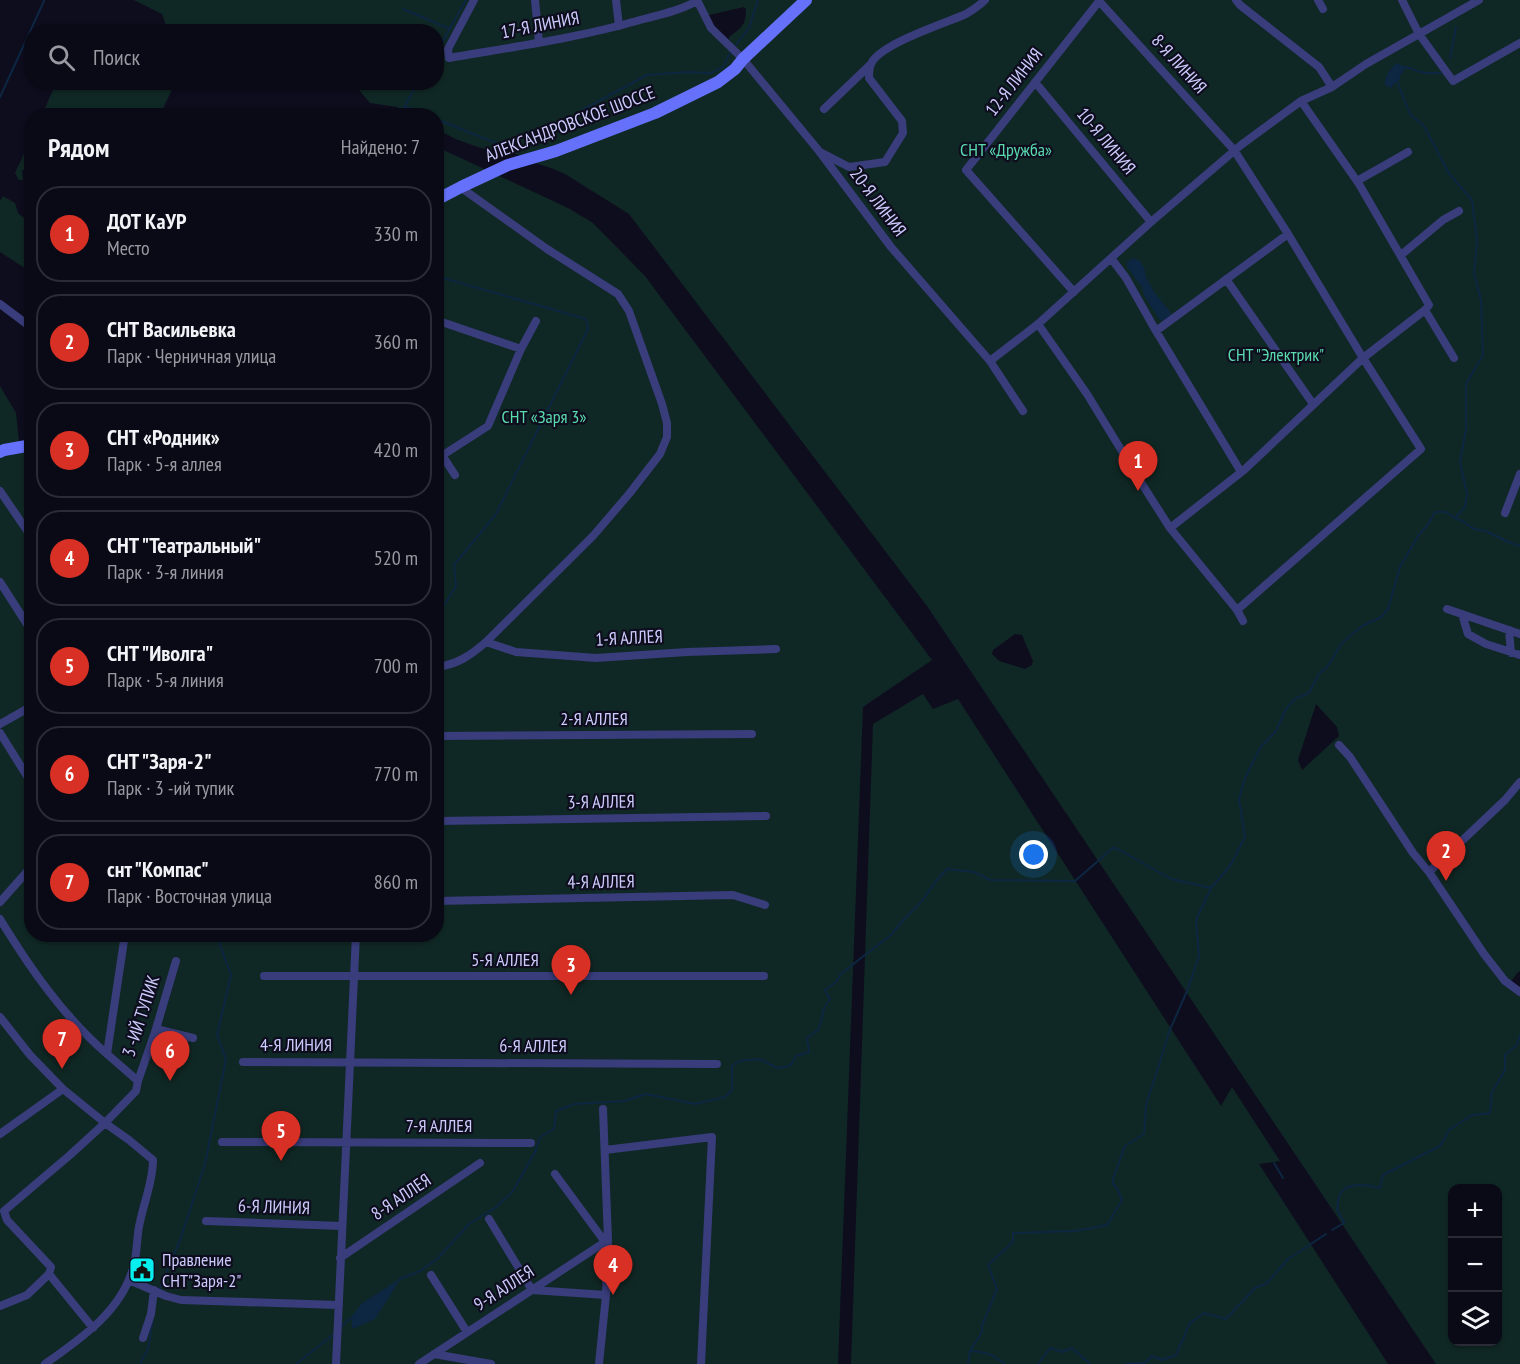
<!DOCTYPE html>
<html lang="ru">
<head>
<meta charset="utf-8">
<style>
	:root { --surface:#0a0a16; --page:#181823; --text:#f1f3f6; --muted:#999aa1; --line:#2a2b35; --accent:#d93025 }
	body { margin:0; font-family:"PT Sans Narrow",sans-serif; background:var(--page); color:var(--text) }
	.controls { position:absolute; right:18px; bottom:18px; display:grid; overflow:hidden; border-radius:12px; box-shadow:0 2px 4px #0004 }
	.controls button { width:54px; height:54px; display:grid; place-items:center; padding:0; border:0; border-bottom:2px solid var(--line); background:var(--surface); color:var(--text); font:30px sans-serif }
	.you { position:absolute; left:1034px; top:855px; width:21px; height:21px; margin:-15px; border:4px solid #fff; border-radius:50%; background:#1a73e8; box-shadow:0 0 0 9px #1a73e833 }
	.badge { display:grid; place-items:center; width:39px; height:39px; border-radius:50%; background:var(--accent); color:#fff; font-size:20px; font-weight:700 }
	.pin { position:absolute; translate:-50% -50px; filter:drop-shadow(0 2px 3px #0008) }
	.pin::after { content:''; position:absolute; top:32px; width:21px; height:18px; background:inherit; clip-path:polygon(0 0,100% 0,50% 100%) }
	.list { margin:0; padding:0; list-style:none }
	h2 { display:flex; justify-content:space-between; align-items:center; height:78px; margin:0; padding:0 24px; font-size:26px }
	h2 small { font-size:20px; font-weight:400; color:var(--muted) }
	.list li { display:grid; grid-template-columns:39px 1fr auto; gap:18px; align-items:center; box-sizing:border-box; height:96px; margin:0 12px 12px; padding:0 12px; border:2px solid var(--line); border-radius:24px }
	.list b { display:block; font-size:22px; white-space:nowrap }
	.list p { margin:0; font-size:20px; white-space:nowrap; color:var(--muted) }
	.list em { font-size:20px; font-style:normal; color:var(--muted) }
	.icon { flex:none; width:33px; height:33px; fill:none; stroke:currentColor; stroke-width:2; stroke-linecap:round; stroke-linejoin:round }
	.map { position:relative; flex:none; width:1520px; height:1364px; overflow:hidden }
	.search { position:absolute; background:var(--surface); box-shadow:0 2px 4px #0004; left:24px; top:24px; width:420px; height:66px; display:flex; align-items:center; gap:15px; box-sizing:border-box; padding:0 21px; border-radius:24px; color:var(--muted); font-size:22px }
	.panel { position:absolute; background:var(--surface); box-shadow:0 2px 4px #0004; left:24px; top:108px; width:420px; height:834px; border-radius:24px }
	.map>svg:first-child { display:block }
	.green { fill:#102825; fill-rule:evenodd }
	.water { fill:#0d2642 }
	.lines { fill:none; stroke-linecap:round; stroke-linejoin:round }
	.stream { stroke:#0d2642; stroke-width:2 }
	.street { stroke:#393d7c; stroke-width:8 }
	.secondary { stroke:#6571fb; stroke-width:12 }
	.labels { text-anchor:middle; stroke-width:4.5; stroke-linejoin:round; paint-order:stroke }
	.street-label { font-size:18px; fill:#cccbfd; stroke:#0e0d1e }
	.park-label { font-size:18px; fill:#5adbae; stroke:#0e0d1e }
	.poi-label { font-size:18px; fill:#cccbfd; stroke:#0e0d1e; text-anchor:start }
</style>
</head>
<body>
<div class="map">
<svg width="1520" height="1364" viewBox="0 0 1520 1364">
	<rect width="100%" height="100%" fill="#0e0d1e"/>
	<path class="green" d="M134,0h1386v971l-3,2 -9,13 12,10v368h-84l-509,-758 -298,-392 -64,-40 -14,-6 -19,-6 -11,-7 -40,-7 -23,-8 -20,-10 -1,-1 -1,-13 -24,-1 -15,-8 -27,-4 -11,-13 -18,-7 95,-1v-50h-220l-11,-5c-13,6 -25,6 -38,1l-5,-14zM744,7l2,2c0,17 -5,19 -17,28v4l-24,-25zM1396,64l10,3 -9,14 -12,1 5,-12zM1015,634l7,1 11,26 -1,4 -7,4 -26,-8 -7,-7 1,-4zM1316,704l21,23 2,9 -37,34 -4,-10zM1452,1188h46v154h-46z
		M56,83v-1l119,1 -15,32h-118z
		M31,139v37l-4,-6h-5l1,10h-4l-4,-7z
		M437,147l131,61 25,15 52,53 287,384 -69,47 -25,657h-838v-912l31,-7 1,489h404z
		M3,196l12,7 3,10 6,5 5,-3 2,-5v62l-31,-20v-51z
		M0,386l16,27 3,29 -19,5z
		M923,694l10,15 25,-10 263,407 11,-19 48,74 -21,3 129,200h-537l22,-640z"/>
	<path class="water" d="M1396,63l10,4 -9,14 -6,7 -6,-3c-1,-8 5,-16 11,-22z
		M1133,258l7,3 4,7 2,9 8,15 17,21v3l-8,5 -4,-2 -15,-24 -2,-8 -15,-20v-5z
		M401,1278l-26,41 -23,10v-13l9,-12z"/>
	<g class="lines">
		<path class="stream" d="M403,9l47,20
			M735,46l14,-18 9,-28
			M436,53l30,-53
			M1450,58l6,-31
			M1405,68l1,-1 18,6h17
			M0,97l44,-96
			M406,107l23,9
			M402,111l16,-29
			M436,119l75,30 20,-4 26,-14 27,-22 63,-34 41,-3 23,1 12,-6 8,-16
			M436,276l150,43 2,10 -92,185 -42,51 2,21 -20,32
			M1455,518l7,3 12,8 12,2 22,11 12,4
			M1274,1163l9,15
			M1332,1230l12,-7 -7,-14c1,-5 1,-10 3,-15 7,-13 29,-9 40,-6l3,-13 57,-29 9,-16 23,-15 18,-2 2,-21 13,-22v-15l12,-10 3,-10
			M400,1279l20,-8 18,-13 31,-34 26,-16 18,-17 22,-39 5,-15 14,-8 2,-18 18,-7 50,-3 22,-7 49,10 30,-7 7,-7v-24l7,-5 21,-2 17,9 13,-2 6,-10 13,-4 -2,-14 12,-9 5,-21 6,-9 -5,-9 11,-8 5,-8 20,-16 30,-23 15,-18 16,-16 14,-20 11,-12 27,3 16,8 85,1 39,-34 57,32 40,9
			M159,1290l21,-50 25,-76 21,-105 -9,-24 14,-60 -15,-41
			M340,1328l13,-12
			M970,1351c16,1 22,3 35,13
			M140,1364l8,-15 5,-30
			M296,1364l37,-29
			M968,1364l2,-13 12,-19v-7l15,-36 -9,-24 25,-23v-9l62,-2 32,-6 15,-25 -5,-12 -4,-4v-5l12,-33 19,-12 2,-29 12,-37 11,-36 18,-41 12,-35 -3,-36 15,-32 19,-22 15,-29 -6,-38 6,-21 15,-30 16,-17 10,-22 10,-11 11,-4 3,-3 9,-17 8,-7 15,-24 20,-17 19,-9 7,-8 12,-42 18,-31 11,-13 6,-11h11l9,6 10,-11 2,-13 -7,-32 6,-33v-45l17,-29 -2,-55 -7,-27 3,-32 -5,-41 -24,-28 -24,-46 -14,-12 -13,-33 2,-3
			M1038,1364l12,-16 12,4 10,-4 18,16
			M1125,1364l20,-1 7,-7 10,4 14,-5 14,-32 14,-10 22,6 29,-31 12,-5 21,-24 38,-25"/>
		<path class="street" d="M474,0l-26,49 1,9c64,-11 129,-20 191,-38 19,-5 39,-9 57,-19
			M535,0l4,42
			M616,0l3,26
			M697,0l14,28 32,31 76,92 72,96 99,114 33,50
			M1236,0l4,5 79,62 13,20
			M1318,0l5,9
			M1402,0l17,34 34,47 67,-38
			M1099,1l135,149 54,84 75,124 58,91 -184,161
			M1035,82l116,140
			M824,109l46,-44
			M822,153l27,14 36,-5 18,-29 -1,-12 -33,-43c0,-5 0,-10 2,-14 8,-20 75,-41 95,-50 7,-4 13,-8 19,-14
			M1357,181l51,-29
			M1401,255l42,-35 16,-9
			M1111,258l15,20 30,53
			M1226,279l87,125
			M1074,292l-108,-122 134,-170
			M0,304l32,24
			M1425,310l29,48
			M436,320l85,29
			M1038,324l49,70 55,90 28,44 67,82 6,11
			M990,361l48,-37 113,-102 90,-77 60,-44 31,-14 34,-23 113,-64
			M436,446l19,29
			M443,455l45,-29 33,-77 15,-28
			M1241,472l-85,-141 132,-97
			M0,491l32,47
			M1505,513l15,-39
			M1170,528l74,-58 119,-112 62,-48 4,-5 -70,-121 -58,-83
			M0,582l32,50
			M1447,609l73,25
			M1462,614l6,20 18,10 34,11
			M1509,630l2,23
			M486,642l30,10 80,6 91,-6 89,-3
			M436,667c21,-2 35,-12 50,-25l107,-106 36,-42 31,-40 7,-17v-14l-5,-19 -33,-93 -11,-17 -71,-45 -87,-62
			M0,724l32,-18
			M0,733l32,51
			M436,736l316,-2
			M1339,745l11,12 63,96 16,19 55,82 21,27 15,11
			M436,821l330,-5
			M1429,872l76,-72 15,-18
			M436,901l297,-6 32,10
			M0,902l32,-36
			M0,919c30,49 63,97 107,135
			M264,976h500
			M0,1017l30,38 33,34 42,34 -35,32 -66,56 3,9 44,47 -2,7 -22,21 -27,11
			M156,1029l37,9
			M243,1062l474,2
			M138,1081l18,-52 20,-68
			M0,1134l63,-45
			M222,1142l309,1
			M605,1150l107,-13 -11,227
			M555,1174l50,68
			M489,1219l43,71 74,5
			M206,1221l135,5
			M340,1258l140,-95
			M49,1274l44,54
			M431,1275l36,57
			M129,1280l37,16 15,4 158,5
			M143,1338l8,-24 3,-24
			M434,1354l57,10
			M45,1364c35,-25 76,-52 88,-96 5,-15 3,-31 7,-46 4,-20 13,-41 13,-62l-24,-20 -24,-17 31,-32 2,-10 -31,-27 18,-120
			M336,1364l20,-430
			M419,1364l189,-124
			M599,1364l7,-69 2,-55 -5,-131"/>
		<path class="secondary" d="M436,200l25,-13 47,-22 48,-14 99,-38 63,-31 17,-13 8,-10 63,-59
			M0,452l4,-2 28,-5"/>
	</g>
	<defs>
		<symbol id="civic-square" viewBox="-11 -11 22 22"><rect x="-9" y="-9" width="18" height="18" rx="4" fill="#07eeee" stroke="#0e0d1e"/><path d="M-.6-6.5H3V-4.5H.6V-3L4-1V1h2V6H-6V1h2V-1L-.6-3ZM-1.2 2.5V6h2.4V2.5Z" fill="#111"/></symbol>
	</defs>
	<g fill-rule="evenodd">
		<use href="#civic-square" x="127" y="1255" width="30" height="30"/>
	</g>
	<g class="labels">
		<g class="street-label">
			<text transform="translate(540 25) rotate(-11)" y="6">17-Я ЛИНИЯ</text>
			<text transform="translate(1179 64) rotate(48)" y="6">8-Я ЛИНИЯ</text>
			<text transform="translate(1014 82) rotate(-52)" y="6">12-Я ЛИНИЯ</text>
			<text transform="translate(570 124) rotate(-21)" y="6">АЛЕКСАНДРОВСКОЕ ШОССЕ</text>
			<text transform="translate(1106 141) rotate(50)" y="6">10-Я ЛИНИЯ</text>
			<text transform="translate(878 202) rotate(53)" y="6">20-Я ЛИНИЯ</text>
			<text transform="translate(629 638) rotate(-3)" y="6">1-Я АЛЛЕЯ</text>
			<text x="594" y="725">2-Я АЛЛЕЯ</text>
			<text transform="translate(601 802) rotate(-1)" y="6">3-Я АЛЛЕЯ</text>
			<text transform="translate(601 882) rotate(-1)" y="6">4-Я АЛЛЕЯ</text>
			<text x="505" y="966">5-Я АЛЛЕЯ</text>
			<text transform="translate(141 1016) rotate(-72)" y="6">3 -ИЙ ТУПИК</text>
			<text x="296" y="1051">4-Я ЛИНИЯ</text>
			<text x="533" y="1052">6-Я АЛЛЕЯ</text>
			<text x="439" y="1132">7-Я АЛЛЕЯ</text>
			<text transform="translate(401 1197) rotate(-34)" y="6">8-Я АЛЛЕЯ</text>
			<text transform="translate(274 1207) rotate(2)" y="6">6-Я ЛИНИЯ</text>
			<text transform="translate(504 1288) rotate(-33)" y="6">9-Я АЛЛЕЯ</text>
		</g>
		<g class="park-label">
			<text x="1006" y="156">СНТ «Дружба»</text>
			<text x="1276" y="361">СНТ "Электрик"</text>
			<text x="544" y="423">СНТ «Заря 3»</text>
		</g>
		<g class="poi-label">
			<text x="162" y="1266">Правление<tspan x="162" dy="21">СНТ"Заря-2"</tspan></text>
		</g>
	</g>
</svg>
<div class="controls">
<button>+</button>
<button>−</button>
<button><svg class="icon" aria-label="layers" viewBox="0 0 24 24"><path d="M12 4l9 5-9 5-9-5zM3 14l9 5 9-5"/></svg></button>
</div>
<div class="you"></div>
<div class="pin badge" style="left:1138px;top:491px">1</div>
<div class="pin badge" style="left:1446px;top:881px">2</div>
<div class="pin badge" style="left:571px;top:995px">3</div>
<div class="pin badge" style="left:613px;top:1295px">4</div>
<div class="pin badge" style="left:281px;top:1161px">5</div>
<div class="pin badge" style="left:170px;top:1081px">6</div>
<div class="pin badge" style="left:62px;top:1069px">7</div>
<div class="search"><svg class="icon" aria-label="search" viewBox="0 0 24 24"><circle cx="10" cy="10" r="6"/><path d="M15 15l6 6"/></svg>Поиск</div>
<section class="panel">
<h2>Рядом<small>Найдено: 7</small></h2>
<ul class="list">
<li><span class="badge">1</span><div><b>ДОТ КаУР</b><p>Место</p></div><em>330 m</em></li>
<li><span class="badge">2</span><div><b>СНТ Васильевка</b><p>Парк · Черничная улица</p></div><em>360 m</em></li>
<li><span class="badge">3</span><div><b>СНТ «Родник»</b><p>Парк · 5-я аллея</p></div><em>420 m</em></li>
<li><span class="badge">4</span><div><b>СНТ &quot;Театральный&quot;</b><p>Парк · 3-я линия</p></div><em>520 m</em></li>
<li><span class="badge">5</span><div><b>СНТ &quot;Иволга&quot;</b><p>Парк · 5-я линия</p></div><em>700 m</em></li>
<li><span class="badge">6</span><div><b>СНТ &quot;Заря-2&quot;</b><p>Парк · 3 -ий тупик</p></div><em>770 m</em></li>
<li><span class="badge">7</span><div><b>снт &quot;Компас&quot;</b><p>Парк · Восточная улица</p></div><em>860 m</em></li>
</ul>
</section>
</div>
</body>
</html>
